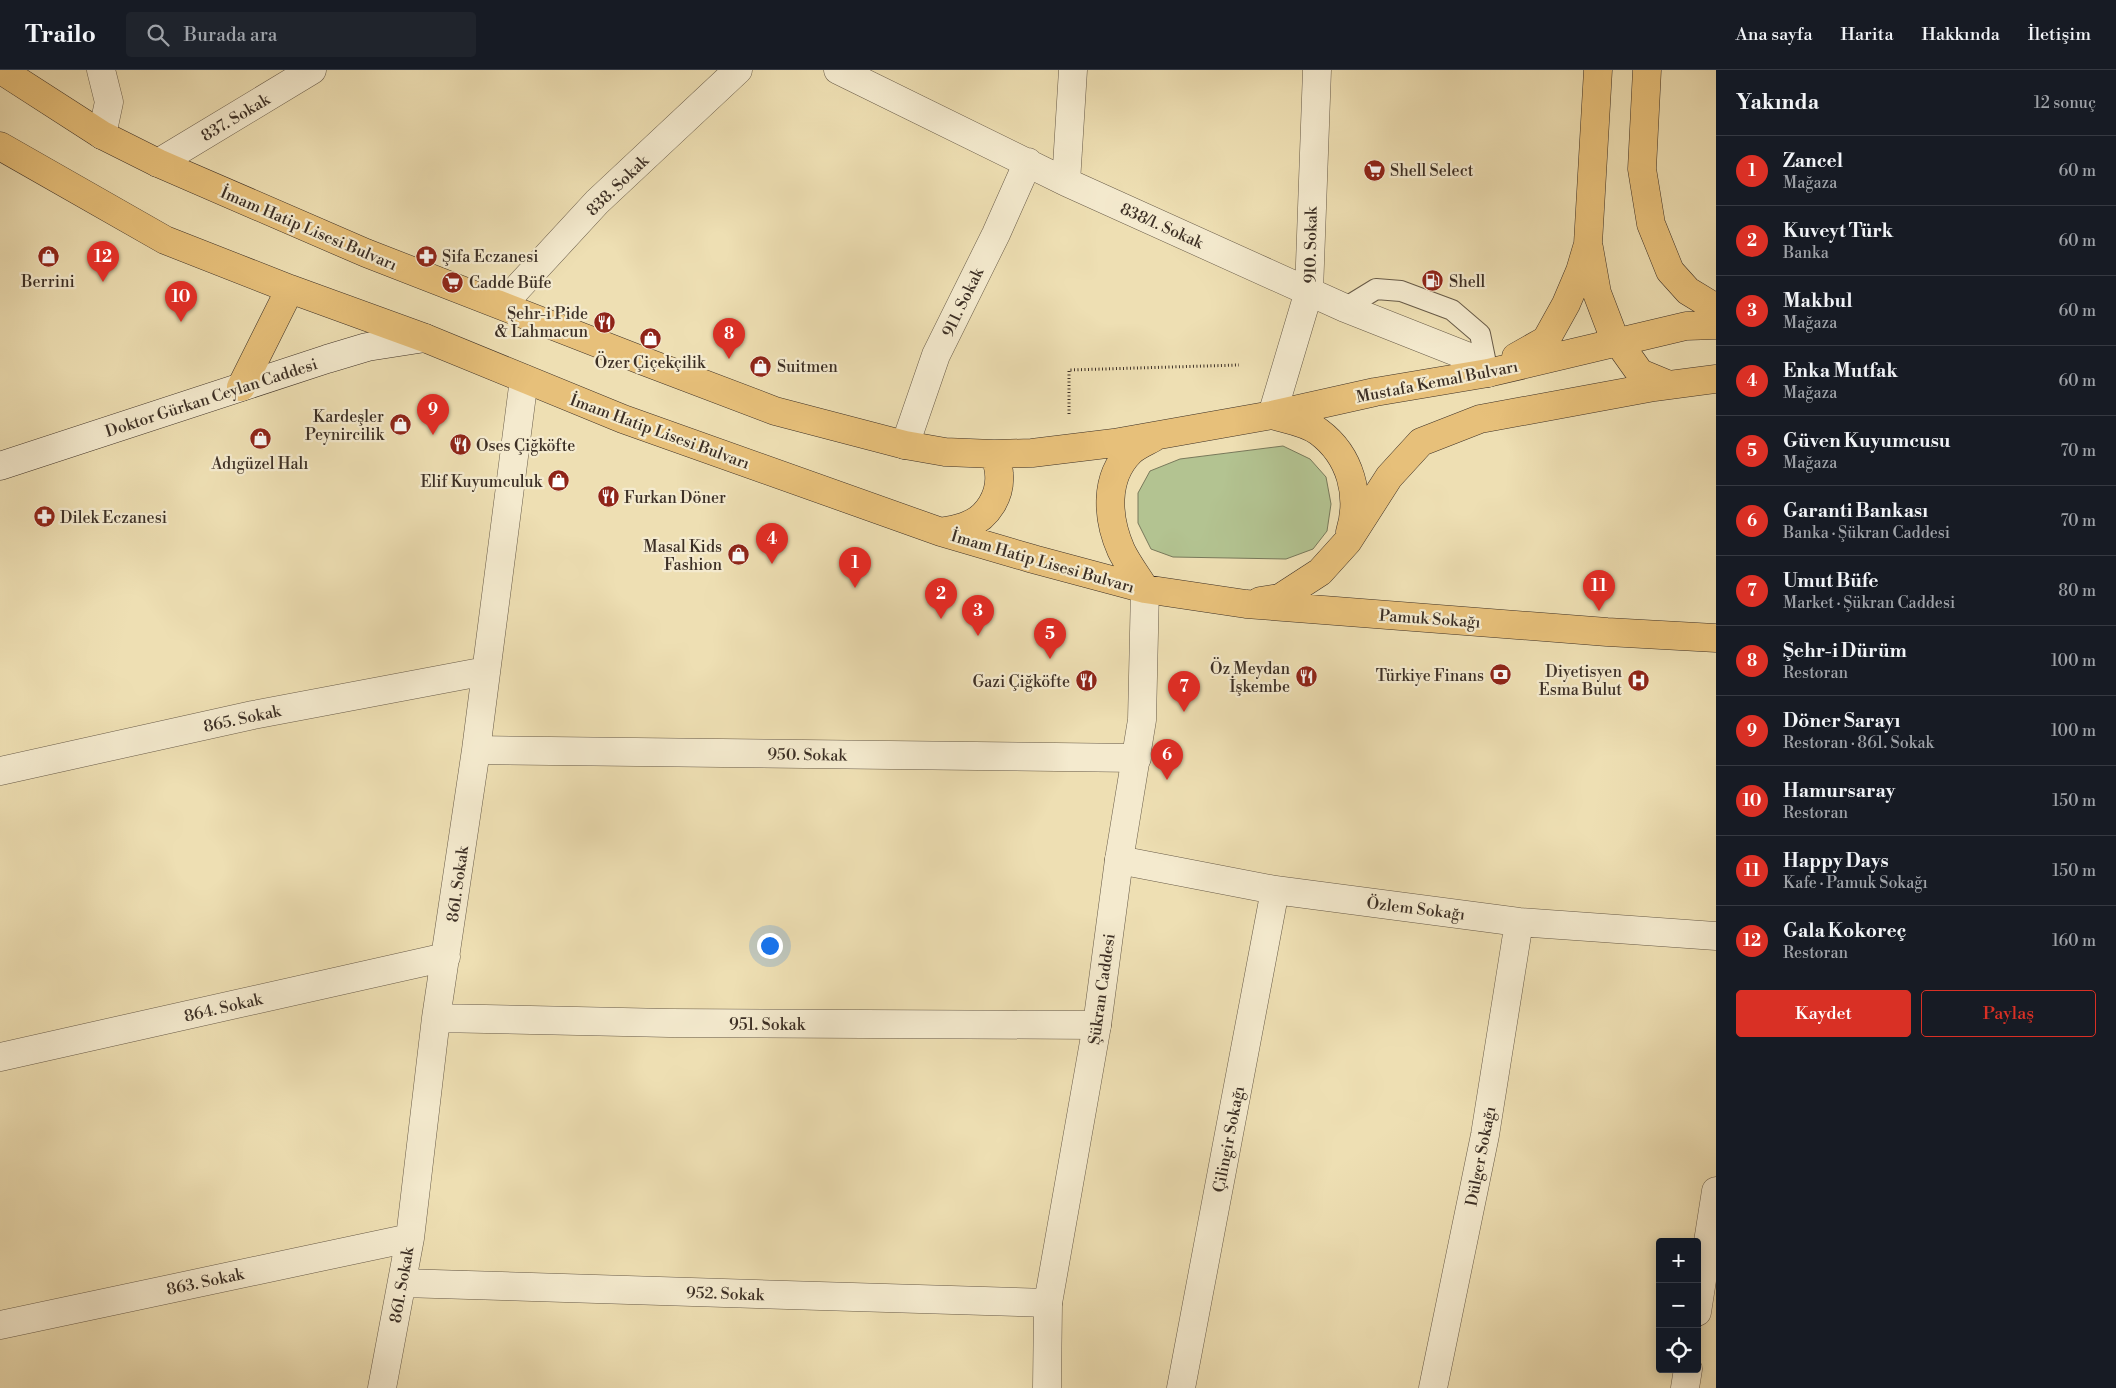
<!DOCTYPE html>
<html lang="tr">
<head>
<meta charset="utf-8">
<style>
	:root { --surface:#171b24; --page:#20242c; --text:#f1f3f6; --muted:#9ea1a6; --line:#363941; --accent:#d93025 }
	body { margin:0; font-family:"Libre Bodoni",serif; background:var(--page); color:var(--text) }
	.controls { position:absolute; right:15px; bottom:15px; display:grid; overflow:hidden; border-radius:5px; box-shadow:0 2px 12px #0003 }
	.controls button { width:45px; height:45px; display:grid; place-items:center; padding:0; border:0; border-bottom:1px solid var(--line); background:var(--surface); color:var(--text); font:25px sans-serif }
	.you { position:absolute; left:769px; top:875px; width:18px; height:18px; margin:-12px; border:4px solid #fff; border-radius:50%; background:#1a73e8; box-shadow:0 0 0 8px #1a73e833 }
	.badge { display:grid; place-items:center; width:32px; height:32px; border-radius:50%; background:var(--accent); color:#fff; font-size:16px; font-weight:700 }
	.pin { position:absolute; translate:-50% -41px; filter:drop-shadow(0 1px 2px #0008) }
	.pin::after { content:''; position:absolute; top:26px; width:18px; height:15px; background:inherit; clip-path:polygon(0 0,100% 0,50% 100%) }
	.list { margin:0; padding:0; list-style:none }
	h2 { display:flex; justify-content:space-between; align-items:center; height:65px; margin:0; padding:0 20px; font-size:21px }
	h2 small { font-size:16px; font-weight:400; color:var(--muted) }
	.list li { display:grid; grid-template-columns:32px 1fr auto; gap:15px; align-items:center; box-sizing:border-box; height:70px; padding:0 20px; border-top:1px solid var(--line) }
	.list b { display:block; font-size:19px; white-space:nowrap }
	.list p { margin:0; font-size:16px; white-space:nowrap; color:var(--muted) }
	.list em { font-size:16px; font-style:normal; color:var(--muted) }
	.actions { display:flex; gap:10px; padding:15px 20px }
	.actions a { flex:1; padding:11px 0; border:1px solid var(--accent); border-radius:5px; text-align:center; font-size:18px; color:var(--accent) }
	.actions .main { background:var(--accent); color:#fff }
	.icon { flex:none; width:28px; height:28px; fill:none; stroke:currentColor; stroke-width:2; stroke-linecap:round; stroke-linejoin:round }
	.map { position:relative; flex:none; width:1716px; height:1318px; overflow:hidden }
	header { display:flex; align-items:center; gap:30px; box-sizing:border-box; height:70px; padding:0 25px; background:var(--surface); border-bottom:1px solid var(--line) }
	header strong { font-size:24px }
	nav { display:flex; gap:28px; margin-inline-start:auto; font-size:18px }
	.search { width:350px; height:45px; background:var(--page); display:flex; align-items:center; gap:12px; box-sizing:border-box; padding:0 18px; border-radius:5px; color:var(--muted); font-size:19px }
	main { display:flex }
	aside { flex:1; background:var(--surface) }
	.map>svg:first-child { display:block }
	.green { fill:#b3c391; stroke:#78795b }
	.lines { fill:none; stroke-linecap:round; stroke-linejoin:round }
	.service-casing { stroke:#685b48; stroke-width:22 }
	.minor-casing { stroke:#685b48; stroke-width:29 }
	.tertiary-casing { stroke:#685b48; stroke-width:29 }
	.secondary-casing { stroke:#3c2f25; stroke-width:29 }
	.primary-casing { stroke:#3c2f25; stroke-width:29 }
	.path { stroke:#3c2f25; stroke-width:3; stroke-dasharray:1 2.5; stroke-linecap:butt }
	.service { stroke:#f4eace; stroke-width:20 }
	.minor { stroke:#f4eace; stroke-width:28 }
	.tertiary { stroke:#f4eace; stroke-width:28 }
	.secondary { stroke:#f4eace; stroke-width:28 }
	.primary { stroke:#e7c07a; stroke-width:28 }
	.labels { text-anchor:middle; stroke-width:4.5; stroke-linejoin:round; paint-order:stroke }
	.street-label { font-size:16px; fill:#3c2f25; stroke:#f4eace }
	.poi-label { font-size:16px; fill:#3c2f25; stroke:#f4eace; text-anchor:start }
</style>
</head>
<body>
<header>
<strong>Trailo</strong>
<div class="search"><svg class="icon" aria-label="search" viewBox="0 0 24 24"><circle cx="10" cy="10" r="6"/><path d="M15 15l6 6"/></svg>Burada ara</div>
<nav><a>Ana sayfa</a><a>Harita</a><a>Hakkında</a><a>İletişim</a></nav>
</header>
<main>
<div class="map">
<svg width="1716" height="1318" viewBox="0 0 1716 1318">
	<rect width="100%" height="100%" fill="#eedfb3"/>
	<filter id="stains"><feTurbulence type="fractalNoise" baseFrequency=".004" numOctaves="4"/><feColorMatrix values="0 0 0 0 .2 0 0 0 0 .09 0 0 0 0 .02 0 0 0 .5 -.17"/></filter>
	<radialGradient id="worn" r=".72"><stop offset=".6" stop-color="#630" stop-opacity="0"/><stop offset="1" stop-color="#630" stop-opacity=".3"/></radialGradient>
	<path class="green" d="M1283,376l27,13 16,18 5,27 -4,27 -14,18 -27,10 -113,-2 -22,-8 -13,-26v-30l12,-22 30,-12z"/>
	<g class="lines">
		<defs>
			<path id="service" d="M1345,238l31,-19 25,2 51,19 28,24 8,39"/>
			<path id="minor" d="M101,0l8,32 -7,33
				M838,0l228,112 279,126 124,49 19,16
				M158,93l154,-93
				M1066,112l7,-112
				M502,235l95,-103 141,-132
				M1272,345l37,-124 8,-221
				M905,375l31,-90 60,-121 32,-72
				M476,680l661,8
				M0,701l253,-56 233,-44
				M1119,790l156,30 244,32 197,14
				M436,948l233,5 428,2
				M0,987l446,-100
				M402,1213l646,20
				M1697,1242l19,-121
				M0,1255l410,-87
				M382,1318l28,-150 26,-220 40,-268 48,-371
				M1181,1318l94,-498
				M1433,1318l52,-253 34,-213
				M1685,1318l3,-19"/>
			<path id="tertiary" d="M1047,1318l1,-85 49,-278 22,-165 23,-140 3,-131"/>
			<path id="secondary" d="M0,396l327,-107 40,-12 58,-9"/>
			<path id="primary" d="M1,0l101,65 56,28 208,90 280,109 129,49 130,34 40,7 49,2 38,-1 82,-10 158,-28 103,-23 113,-19 198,-47 30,-1
				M1647,0l-5,99 9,55 19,47 18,20 28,17
				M0,76l165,94 125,49 135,49 198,81 318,113 92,27 112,30 101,15 361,28 109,6
				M1589,178l8,45 16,42 27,38 29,12
				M1516,287l30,-17 20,-36 14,-33 8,-27 10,-174
				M241,317l49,-98
				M1272,345c16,5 34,7 47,17 32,24 42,64 31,100
				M941,462c9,-2 19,-3 27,-7 20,-8 33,-30 31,-51 0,-7 -3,-14 -5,-20
				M1145,519c-8,-13 -18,-26 -24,-39 -14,-32 -17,-72 9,-98 6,-6 16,-10 23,-14
				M1260,531l20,-3 40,-26 28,-31 41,-64 32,-35 59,-23 174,-32 62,-8"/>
		</defs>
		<use href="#service" class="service-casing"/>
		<use href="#minor" class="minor-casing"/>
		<use href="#tertiary" class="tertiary-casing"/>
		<use href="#secondary" class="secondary-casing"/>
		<use href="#primary" class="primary-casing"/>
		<path class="path" d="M1069,344v-44l170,-5"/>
		<use href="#service" class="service"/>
		<use href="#minor" class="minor"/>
		<use href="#tertiary" class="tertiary"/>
		<use href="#secondary" class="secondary"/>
		<use href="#primary" class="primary"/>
	</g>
	<defs>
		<symbol id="supermarket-disc" viewBox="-11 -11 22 22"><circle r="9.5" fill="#8f2418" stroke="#f4eace"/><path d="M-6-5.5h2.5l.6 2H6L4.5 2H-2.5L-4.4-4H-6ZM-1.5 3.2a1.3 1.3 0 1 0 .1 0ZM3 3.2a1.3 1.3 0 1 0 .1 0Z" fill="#fff"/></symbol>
		<symbol id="pharmacy-disc" viewBox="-11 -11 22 22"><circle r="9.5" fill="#8f2418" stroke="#f4eace"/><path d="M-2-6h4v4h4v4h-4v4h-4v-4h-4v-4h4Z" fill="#fff"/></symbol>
		<symbol id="shop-disc" viewBox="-11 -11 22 22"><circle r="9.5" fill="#8f2418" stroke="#f4eace"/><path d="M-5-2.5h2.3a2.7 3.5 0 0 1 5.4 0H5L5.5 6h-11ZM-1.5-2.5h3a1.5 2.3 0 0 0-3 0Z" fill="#fff"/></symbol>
		<symbol id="fuel-disc" viewBox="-11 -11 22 22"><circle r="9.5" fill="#8f2418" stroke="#f4eace"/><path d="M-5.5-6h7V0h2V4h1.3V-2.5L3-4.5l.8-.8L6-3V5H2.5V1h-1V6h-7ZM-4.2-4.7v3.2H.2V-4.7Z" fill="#fff"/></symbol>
		<symbol id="restaurant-disc" viewBox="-11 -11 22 22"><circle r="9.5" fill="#8f2418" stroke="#f4eace"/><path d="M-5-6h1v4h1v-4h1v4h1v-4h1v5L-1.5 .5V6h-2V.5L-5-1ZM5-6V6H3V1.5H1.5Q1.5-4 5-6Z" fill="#fff"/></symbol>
		<symbol id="bank-disc" viewBox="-11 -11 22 22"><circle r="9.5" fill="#8f2418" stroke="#f4eace"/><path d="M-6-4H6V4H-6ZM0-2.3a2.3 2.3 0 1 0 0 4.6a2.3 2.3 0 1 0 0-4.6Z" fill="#fff"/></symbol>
		<symbol id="hospital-disc" viewBox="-11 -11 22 22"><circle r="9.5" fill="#8f2418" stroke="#f4eace"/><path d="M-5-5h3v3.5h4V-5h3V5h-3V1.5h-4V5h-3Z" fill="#fff"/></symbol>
	</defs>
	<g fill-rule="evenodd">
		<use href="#supermarket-disc" x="1362" y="88" width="25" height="25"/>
		<use href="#pharmacy-disc" x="414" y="174" width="25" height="25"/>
		<use href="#shop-disc" x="36" y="174" width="25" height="25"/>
		<use href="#fuel-disc" x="1420" y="198" width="25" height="25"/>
		<use href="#supermarket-disc" x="440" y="200" width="25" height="25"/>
		<use href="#restaurant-disc" x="592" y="240" width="25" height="25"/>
		<use href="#shop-disc" x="638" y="256" width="25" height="25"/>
		<use href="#shop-disc" x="748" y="284" width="25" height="25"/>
		<use href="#shop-disc" x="388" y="342" width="25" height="25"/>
		<use href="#shop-disc" x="248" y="356" width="25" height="25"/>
		<use href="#restaurant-disc" x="448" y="362" width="25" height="25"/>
		<use href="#shop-disc" x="546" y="398" width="25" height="25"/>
		<use href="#restaurant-disc" x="596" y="414" width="25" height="25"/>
		<use href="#pharmacy-disc" x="32" y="434" width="25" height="25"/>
		<use href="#shop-disc" x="726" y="472" width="25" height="25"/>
		<use href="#bank-disc" x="1488" y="592" width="25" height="25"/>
		<use href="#restaurant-disc" x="1294" y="594" width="25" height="25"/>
		<use href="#hospital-disc" x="1626" y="598" width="25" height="25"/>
		<use href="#restaurant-disc" x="1074" y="598" width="25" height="25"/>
	</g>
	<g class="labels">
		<g class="street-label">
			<text transform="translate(235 47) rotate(-31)" y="6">837. Sokak</text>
			<text transform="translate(617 115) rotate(-44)" y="6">838. Sokak</text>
			<text transform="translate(1162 155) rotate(24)" y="6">838/1. Sokak</text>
			<text transform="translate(309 158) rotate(23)" y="6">İmam Hatip Lisesi Bulvarı</text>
			<text transform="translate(1310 175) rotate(-89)" y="6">910. Sokak</text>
			<text transform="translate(962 232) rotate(-64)" y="6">911. Sokak</text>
			<text transform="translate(1437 311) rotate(-11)" y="6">Mustafa Kemal Bulvarı</text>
			<text transform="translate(211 327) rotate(-18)" y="6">Doktor Gürkan Ceylan Caddesi</text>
			<text transform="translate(660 361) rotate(20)" y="6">İmam Hatip Lisesi Bulvarı</text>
			<text transform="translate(1043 491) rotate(16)" y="6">İmam Hatip Lisesi Bulvarı</text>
			<text transform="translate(1430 548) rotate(4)" y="6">Pamuk Sokağı</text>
			<text transform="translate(242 648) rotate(-12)" y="6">865. Sokak</text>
			<text transform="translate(807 684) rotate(1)" y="6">950. Sokak</text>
			<text transform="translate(457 814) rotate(-82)" y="6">861. Sokak</text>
			<text transform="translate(1416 838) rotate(7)" y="6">Özlem Sokağı</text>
			<text transform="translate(1101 919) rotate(-82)" y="6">Şükran Caddesi</text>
			<text transform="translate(223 937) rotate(-13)" y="6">864. Sokak</text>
			<text x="767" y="960">951. Sokak</text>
			<text transform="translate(1228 1069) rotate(-79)" y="6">Çilingir Sokağı</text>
			<text transform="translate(1480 1086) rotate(-79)" y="6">Dülger Sokağı</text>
			<text transform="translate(205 1211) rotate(-12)" y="6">863. Sokak</text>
			<text transform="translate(401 1215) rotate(-80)" y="6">861. Sokak</text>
			<text transform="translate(725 1223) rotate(2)" y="6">952. Sokak</text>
		</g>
		<g class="poi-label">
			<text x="1390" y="106">Shell Select</text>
			<text x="442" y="192">Şifa Eczanesi</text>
			<text x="48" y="217" text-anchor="middle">Berrini</text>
			<text x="1449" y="217">Shell</text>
			<text x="469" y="218">Cadde Büfe</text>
			<text x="588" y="249" text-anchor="end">Şehr-i Pide<tspan x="588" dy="18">&amp; Lahmacun</tspan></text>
			<text x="650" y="298" text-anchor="middle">Özer Çiçekçilik</text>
			<text x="777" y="302">Suitmen</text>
			<text x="384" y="352" text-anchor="end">Kardeşler<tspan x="384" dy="18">Peynircilik</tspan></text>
			<text x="476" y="381">Oses Çiğköfte</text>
			<text x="260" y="399" text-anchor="middle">Adıgüzel Halı</text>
			<text x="542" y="417" text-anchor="end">Elif Kuyumculuk</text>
			<text x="624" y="433">Furkan Döner</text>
			<text x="60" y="453">Dilek Eczanesi</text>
			<text x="722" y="482" text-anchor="end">Masal Kids<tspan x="722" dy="18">Fashion</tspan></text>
			<text x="1290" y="604" text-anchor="end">Öz Meydan<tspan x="1290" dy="18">İşkembe</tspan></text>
			<text x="1622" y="607" text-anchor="end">Diyetisyen<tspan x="1622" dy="18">Esma Bulut</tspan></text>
			<text x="1484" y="611" text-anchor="end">Türkiye Finans</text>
			<text x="1070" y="617" text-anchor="end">Gazi Çiğköfte</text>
		</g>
	</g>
	<rect width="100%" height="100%" filter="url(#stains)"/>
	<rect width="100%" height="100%" fill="url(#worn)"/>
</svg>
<div class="controls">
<button>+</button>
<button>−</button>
<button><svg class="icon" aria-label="locate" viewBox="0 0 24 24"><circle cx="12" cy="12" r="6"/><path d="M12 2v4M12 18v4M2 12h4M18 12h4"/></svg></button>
</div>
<div class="you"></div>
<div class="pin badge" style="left:855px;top:518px">1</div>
<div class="pin badge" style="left:941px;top:549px">2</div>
<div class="pin badge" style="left:978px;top:566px">3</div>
<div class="pin badge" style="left:772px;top:494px">4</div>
<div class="pin badge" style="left:1050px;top:589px">5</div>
<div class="pin badge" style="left:1167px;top:710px">6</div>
<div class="pin badge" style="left:1184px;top:642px">7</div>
<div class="pin badge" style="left:729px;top:289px">8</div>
<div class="pin badge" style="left:433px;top:365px">9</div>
<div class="pin badge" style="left:181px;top:252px">10</div>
<div class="pin badge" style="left:1599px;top:541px">11</div>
<div class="pin badge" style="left:103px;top:212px">12</div>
</div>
<aside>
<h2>Yakında<small>12 sonuç</small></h2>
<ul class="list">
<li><span class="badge">1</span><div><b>Zancel</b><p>Mağaza</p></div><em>60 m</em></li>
<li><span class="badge">2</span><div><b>Kuveyt Türk</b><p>Banka</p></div><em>60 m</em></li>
<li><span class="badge">3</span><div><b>Makbul</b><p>Mağaza</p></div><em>60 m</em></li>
<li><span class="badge">4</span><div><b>Enka Mutfak</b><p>Mağaza</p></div><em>60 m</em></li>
<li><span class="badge">5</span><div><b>Güven Kuyumcusu</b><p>Mağaza</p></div><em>70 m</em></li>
<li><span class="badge">6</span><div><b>Garanti Bankası</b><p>Banka · Şükran Caddesi</p></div><em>70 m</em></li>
<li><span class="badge">7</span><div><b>Umut Büfe</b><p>Market · Şükran Caddesi</p></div><em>80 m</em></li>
<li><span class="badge">8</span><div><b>Şehr-i Dürüm</b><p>Restoran</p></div><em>100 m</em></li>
<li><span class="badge">9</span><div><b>Döner Sarayı</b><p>Restoran · 861. Sokak</p></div><em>100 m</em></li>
<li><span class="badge">10</span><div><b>Hamursaray</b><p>Restoran</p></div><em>150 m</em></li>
<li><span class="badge">11</span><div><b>Happy Days</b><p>Kafe · Pamuk Sokağı</p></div><em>150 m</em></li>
<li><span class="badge">12</span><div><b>Gala Kokoreç</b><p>Restoran</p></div><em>160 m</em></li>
</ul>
<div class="actions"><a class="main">Kaydet</a><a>Paylaş</a></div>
</aside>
</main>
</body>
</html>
